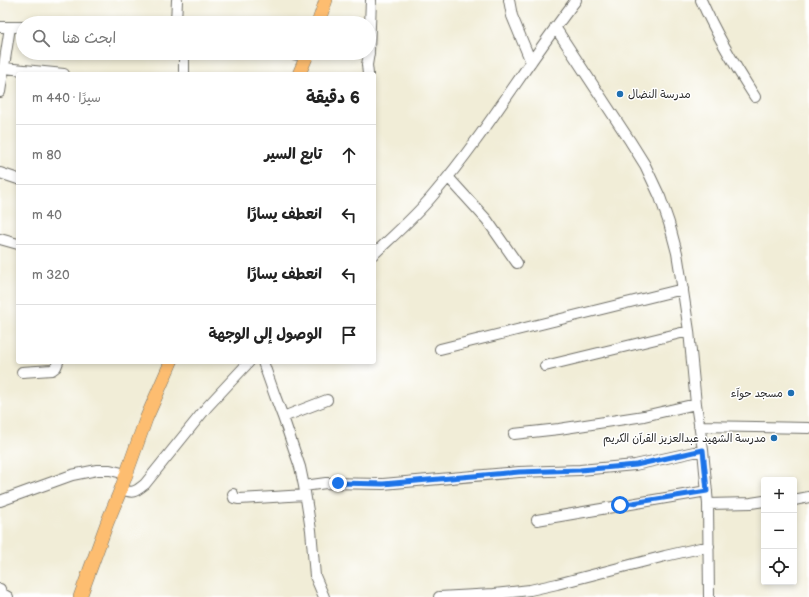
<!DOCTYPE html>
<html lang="ar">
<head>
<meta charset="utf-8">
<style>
	:root { --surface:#fff; --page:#f2f2f2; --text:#222; --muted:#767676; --line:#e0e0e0 }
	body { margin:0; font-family:"Balsamiq Sans","Playpen Sans Arabic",sans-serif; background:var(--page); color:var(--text); direction:rtl }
	.controls { position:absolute; right:12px; bottom:12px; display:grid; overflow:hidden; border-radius:4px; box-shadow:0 2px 6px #0003 }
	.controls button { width:36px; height:36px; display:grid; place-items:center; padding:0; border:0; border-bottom:1px solid var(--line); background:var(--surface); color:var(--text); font:20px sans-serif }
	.stop { position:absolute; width:12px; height:12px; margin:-9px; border:3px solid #1a73e8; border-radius:50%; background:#fff }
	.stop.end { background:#1a73e8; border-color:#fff; box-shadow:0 1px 4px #0008 }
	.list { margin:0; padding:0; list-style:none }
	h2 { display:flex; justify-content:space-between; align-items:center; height:52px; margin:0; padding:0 16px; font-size:17px }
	h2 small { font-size:13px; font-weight:400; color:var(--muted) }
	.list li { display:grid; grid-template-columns:26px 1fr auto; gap:12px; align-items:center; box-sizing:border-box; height:60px; padding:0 16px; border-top:1px solid var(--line) }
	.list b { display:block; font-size:15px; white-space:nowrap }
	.list em { font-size:13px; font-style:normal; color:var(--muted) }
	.icon { flex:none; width:22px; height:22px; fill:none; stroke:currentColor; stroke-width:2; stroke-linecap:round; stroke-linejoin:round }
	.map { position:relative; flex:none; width:809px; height:597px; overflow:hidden; direction:ltr }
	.search { position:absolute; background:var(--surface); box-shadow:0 2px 6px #0003; left:16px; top:16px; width:360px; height:44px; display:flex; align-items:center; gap:10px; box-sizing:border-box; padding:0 14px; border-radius:22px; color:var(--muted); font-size:15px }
	.panel { position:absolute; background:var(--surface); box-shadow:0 2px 6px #0003; left:16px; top:72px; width:360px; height:292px; border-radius:4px; direction:rtl }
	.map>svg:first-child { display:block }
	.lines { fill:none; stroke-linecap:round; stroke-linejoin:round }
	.minor-casing { stroke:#706f67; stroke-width:12 }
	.major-casing { stroke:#706f67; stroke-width:14 }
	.minor { stroke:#fff; stroke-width:10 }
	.major { stroke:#fdbd6f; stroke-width:13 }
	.route { stroke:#1a73e8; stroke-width:5 }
	.poi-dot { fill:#1f6fb2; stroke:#fff; stroke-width:1.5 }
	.labels { text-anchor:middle; stroke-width:3; stroke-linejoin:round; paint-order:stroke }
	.poi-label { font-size:11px; fill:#2b2b2b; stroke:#fff; text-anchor:end }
</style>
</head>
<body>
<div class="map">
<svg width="809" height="597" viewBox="0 0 809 597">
	<rect width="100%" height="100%" fill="#fff"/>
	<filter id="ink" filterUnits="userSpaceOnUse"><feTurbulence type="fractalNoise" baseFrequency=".025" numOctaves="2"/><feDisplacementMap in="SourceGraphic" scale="8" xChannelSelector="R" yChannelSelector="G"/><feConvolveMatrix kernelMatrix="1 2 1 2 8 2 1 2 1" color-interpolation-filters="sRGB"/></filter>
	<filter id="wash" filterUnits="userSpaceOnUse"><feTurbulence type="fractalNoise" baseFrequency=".012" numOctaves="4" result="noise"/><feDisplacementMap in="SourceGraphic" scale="16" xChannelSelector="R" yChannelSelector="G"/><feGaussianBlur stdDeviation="0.9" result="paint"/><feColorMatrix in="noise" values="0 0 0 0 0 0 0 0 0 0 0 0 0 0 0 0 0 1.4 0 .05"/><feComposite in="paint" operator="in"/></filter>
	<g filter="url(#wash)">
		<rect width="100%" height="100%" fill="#f1edd7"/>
	</g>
	<g filter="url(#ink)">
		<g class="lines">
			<defs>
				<path id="minor" d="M509,0l3,16 19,46
					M701,0c15,34 34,66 54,97
					M176,23l1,-23
					M0,27h23
					M555,27l75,114 15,24 15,32 9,26 8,30 4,25 8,53 7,73 7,46 5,54 1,93
					M369,51l2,-51
					M285,53l22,3
					M4,68l60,6
					M184,74v-21
					M368,74l-1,-9 2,-12
					M0,92l10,-65
					M0,173l18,6
					M448,177l39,43 30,43
					M0,239l18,5
					M374,254c20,-19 42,-38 60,-60 52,-61 93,-131 142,-194
					M440,349l243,-60
					M263,362l12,34 8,21 17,50 4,19 7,44 4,46 9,21
					M545,366l144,-35
					M22,372l30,-2 4,-3 2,-5
					M283,417l44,-17
					M699,426l110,2
					M514,434l45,-5 85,-13 52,-12
					M304,486l22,-3 57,1 136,-12 61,-2 55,-5 68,-15
					M121,489c12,5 14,3 24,-5l62,-77 42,-45
					M233,494l1,4 5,1 66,-4
					M794,500l15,-3
					M0,501l72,-26 25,-5h13l16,4
					M708,504l43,-1 13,-2
					M537,520l170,-29
					M0,589l1,4 7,4
					M439,597l55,-3 36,-4 27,-6 108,-28 44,-10"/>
				<path id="major" d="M318,23l8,-23
					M299,74l9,-21
					M80,597l27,-74 14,-34 25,-70 25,-57"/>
			</defs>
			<use href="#minor" class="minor-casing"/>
			<use href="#major" class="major-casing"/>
			<use href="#minor" class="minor"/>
			<use href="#major" class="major"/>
		</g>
	</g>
	<g class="lines" filter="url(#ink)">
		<path class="route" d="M338,483l45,1 136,-12 61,-2 56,-5 67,-15 4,41 -87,14"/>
	</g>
	<g class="poi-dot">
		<circle cx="620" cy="94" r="4"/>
		<circle cx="791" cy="393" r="4"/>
		<circle cx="774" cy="438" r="4"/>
	</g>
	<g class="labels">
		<g class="poi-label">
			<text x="628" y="98" text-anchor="start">مدرسة النضال</text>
			<text x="783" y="397">مسجد حوآء</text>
			<text x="766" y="442">مدرسة الشهيد عبدالعزيز القرآن الكريم</text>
		</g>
	</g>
</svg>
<div class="controls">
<button>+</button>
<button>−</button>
<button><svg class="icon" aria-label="locate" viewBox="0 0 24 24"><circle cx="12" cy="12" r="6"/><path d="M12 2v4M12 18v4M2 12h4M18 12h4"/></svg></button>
</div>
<div class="stop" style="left:620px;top:505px"></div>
<div class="stop end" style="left:338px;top:483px"></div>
<div class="search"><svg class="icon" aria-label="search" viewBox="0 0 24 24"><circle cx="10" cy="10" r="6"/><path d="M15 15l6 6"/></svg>ابحث هنا</div>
<section class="panel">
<h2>6 دقيقة<small>سيرًا · 440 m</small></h2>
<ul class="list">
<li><svg class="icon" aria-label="ahead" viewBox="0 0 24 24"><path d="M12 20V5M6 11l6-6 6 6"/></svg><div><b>تابع السير</b></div><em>80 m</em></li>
<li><svg class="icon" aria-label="left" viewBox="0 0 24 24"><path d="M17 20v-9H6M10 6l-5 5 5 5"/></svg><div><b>انعطف يسارًا</b></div><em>40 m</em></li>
<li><svg class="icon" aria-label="left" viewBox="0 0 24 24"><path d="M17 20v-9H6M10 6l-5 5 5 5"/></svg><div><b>انعطف يسارًا</b></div><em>320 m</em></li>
<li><svg class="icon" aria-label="arrive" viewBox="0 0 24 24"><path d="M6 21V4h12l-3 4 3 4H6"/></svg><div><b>الوصول إلى الوجهة</b></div></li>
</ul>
</section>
</div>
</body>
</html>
